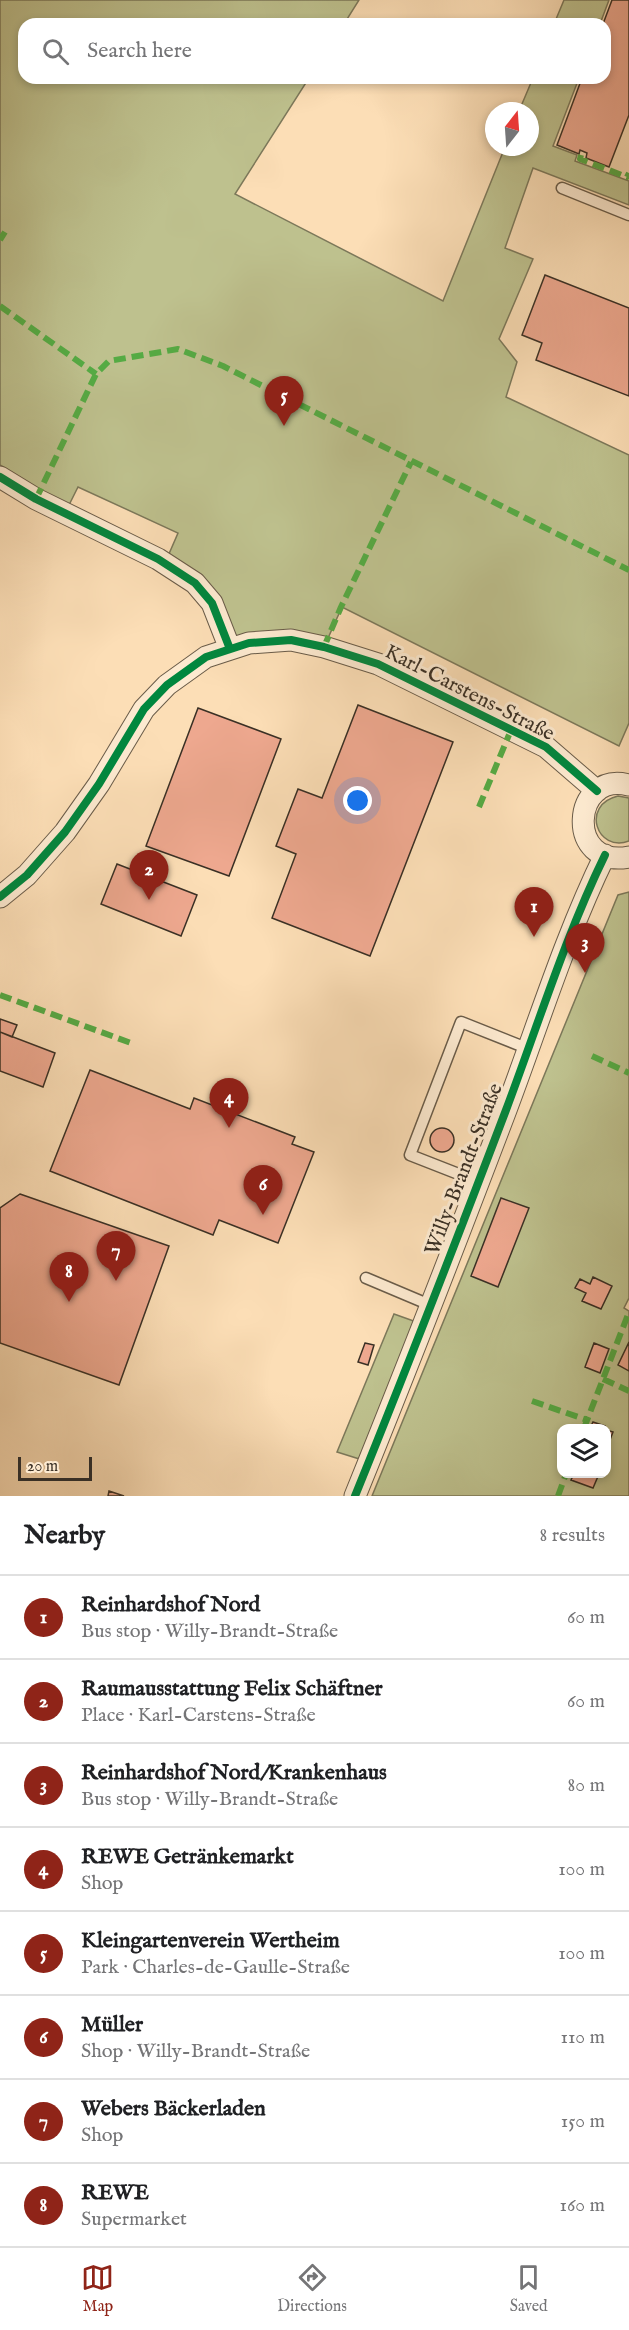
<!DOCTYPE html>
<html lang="en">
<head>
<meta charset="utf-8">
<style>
	:root { --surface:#fff; --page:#f2f2f2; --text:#202124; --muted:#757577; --line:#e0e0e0; --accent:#8f2418 }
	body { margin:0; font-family:"IM FELL English",serif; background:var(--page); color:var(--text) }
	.controls { position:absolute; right:18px; bottom:18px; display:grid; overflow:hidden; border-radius:12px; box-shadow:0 3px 9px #0003 }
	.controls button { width:54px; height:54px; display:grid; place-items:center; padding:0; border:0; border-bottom:2px solid var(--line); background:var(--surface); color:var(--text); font:30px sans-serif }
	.compass { position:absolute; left:485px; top:102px; width:54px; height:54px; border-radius:50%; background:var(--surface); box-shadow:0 3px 9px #0003; rotate:17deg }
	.scale { position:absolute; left:18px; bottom:15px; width:74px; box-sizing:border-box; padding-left:6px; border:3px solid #3a3025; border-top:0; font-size:16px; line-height:21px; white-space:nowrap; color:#3a3025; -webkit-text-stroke:4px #fdead0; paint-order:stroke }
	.you { position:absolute; left:358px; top:801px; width:21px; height:21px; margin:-15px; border:4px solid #fff; border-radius:50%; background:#1a73e8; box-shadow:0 0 0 9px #1a73e833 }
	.badge { display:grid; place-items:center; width:39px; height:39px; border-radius:50%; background:var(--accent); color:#fff; font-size:20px; font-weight:700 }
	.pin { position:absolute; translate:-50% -50px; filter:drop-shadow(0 2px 3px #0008) }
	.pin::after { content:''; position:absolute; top:32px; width:21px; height:18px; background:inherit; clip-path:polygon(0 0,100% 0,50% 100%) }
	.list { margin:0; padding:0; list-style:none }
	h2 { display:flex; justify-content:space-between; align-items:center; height:78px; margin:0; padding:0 24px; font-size:26px }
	h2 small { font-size:20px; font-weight:400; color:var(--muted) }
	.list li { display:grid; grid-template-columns:39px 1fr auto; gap:18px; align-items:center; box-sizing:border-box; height:84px; padding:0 24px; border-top:2px solid var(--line) }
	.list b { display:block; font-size:22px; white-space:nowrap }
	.list p { margin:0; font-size:20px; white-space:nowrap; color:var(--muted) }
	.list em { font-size:20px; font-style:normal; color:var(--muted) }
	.icon { flex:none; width:33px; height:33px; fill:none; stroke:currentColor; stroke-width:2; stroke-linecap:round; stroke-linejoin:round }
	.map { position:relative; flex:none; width:629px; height:1496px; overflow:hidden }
	.search { position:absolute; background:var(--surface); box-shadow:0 3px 9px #0003; left:18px; right:18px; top:18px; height:66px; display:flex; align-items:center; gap:15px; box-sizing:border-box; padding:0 21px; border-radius:18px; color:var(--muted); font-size:22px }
	.sheet { height:750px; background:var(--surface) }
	nav { display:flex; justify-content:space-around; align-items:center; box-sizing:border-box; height:84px; border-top:2px solid var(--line); background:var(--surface); font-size:16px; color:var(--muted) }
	nav a { display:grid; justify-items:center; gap:3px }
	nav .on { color:var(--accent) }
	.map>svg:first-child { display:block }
	.green { fill:#bec18e; stroke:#7c785a; stroke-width:1.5; fill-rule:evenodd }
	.building { fill:#eea88f; stroke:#3a3025; stroke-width:1.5 }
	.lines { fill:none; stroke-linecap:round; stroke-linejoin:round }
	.service-casing { stroke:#6a5c49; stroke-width:13 }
	.minor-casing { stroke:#6a5c49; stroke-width:23 }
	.service { stroke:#fdead0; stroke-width:10 }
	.minor { stroke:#fdead0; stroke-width:21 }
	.quiet { stroke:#55ab44; stroke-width:6; stroke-dasharray:12 6; stroke-linecap:butt }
	.cycleway-casing { stroke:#fdead0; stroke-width:11 }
	.cycleway { stroke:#00873e; stroke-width:8 }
	.labels { text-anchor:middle; stroke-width:6; stroke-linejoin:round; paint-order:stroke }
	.street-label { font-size:21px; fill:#3a3025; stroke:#fdead0 }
</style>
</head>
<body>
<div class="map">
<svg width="629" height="1496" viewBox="0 0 629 1496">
	<rect width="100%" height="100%" fill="#fcdeb6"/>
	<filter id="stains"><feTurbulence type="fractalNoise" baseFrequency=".00333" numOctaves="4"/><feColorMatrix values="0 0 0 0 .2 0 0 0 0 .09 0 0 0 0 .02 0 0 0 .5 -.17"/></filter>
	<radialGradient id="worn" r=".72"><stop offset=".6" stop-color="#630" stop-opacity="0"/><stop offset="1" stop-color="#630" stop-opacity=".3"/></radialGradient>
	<path class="green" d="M0,0h359l-15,24h-320v54h285l-74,116 208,107 62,-154h25v-36h-11l14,-33h46l-26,68 24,9 -2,6 54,20v24l-96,-37 -28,80 28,11 -34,80 18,23 -11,35 123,58v268l-10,23 -277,-139 -18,40 -94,2 -18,-46 -47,-40 13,-30 -100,-46 -10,20 -68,-42z
		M564,0h45l-9,24h-46z
		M618,796l11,2v43c-32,12 -49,-36 -11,-45z
		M629,892v406l-5,10 5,3v185h-257l246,-601zM562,1428h44v46h-44z
		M394,1314l28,10 -53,138 -32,-10z"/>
	<path class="building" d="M612,0h17v115l-20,52 -23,-9 1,-5 -7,-3 -1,4 -22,-9 25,-67h23v-54h-2z
		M545,275l84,33v88l-93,-36 6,-17 -20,-8z
		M358,705l95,37 -83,214 -98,-38 24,-64 -20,-8 22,-57 24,9z
		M198,708l83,31 -52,137 -83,-30z
		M117,864l80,31 -16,41 -80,-32z
		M0,1019l17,6 -5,12 -12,-5z
		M0,1032l55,21 -12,34 -43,-16z
		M90,1070l100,39 4,-11 101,39 -3,7 22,8 -36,91 -59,-23 -6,15 -163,-64z
		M430 1140a12 12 0 1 1 24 0a12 12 0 1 1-24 0Z
		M20,1194l149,52 -50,139 -119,-42v-135z
		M501,1198l28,10 -31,79 -27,-11z
		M593,1277l19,9 -11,23 -19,-8 4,-8 -11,-5 5,-9 10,5z
		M629,1342v29l-11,-6z
		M365,1343l9,2 -6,20 -10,-3z
		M594,1343l15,6 -9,24 -15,-6z
		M593,1422l12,4 -1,2h-14z
		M606,1430l7,2 -7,18z
		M574,1474h25l-6,14 -22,-8z
		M109,1491l15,5h-16z"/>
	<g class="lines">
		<defs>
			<path id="service" d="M562,188l67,27
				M479,1182l-69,-27 51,-133 68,27
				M366,1278l64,27"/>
			<path id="minor" d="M0,477l36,22 122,60 37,24 17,20 18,46
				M629,785c-58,-15 -64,84 0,72
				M0,897l27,-22 38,-43 34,-48 45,-75 23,-24 39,-28 43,-14 42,-3 33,7 54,17 168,83 51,44
				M355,1496c52,-128 102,-257 151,-386 32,-85 59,-173 99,-255"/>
		</defs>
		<use href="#service" class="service-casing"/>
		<use href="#minor" class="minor-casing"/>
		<use href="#service" class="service"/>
		<use href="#minor" class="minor"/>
		<path class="quiet" d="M581,155l-1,4 47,18 2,-4
			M0,240l5,-8
			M0,306l96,68
			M36,499l60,-125 13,-13 69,-12 45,17 406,204
			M324,647l17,-40 70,-145
			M479,807l32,-77
			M0,995l131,48
			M592,1056l37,17
			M603,1379l26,12
			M532,1401l55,19
			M584,1428l45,-116
			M558,1496l8,-22"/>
		<defs>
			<path id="cycleway" d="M0,477l36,22 122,60 37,24 17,20 18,46
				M0,897l27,-22 38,-43 34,-48 45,-75 23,-24 39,-28 43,-14 42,-3 33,7 54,17 168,83 51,44
				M355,1496c52,-128 102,-257 151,-386 32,-85 59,-173 99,-255"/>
		</defs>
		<use href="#cycleway" class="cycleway-casing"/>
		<use href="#cycleway" class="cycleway"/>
	</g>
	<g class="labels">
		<g class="street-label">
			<text transform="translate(470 692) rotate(27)" y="7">Karl-Carstens-Straße</text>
			<text transform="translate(463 1169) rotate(-69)" y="7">Willy-Brandt-Straße</text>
		</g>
	</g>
	<rect width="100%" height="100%" filter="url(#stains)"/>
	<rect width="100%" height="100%" fill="url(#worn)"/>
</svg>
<div class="controls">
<button><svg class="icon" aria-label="layers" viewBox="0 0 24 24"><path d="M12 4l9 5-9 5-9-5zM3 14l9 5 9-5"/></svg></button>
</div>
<svg class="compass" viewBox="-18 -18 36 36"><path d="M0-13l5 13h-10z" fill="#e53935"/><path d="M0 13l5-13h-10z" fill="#757577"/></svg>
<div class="scale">20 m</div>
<div class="you"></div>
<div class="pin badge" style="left:534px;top:937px">1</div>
<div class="pin badge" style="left:149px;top:900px">2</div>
<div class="pin badge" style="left:585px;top:973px">3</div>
<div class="pin badge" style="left:229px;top:1128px">4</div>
<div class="pin badge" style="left:284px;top:426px">5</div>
<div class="pin badge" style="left:263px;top:1215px">6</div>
<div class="pin badge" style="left:116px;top:1281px">7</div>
<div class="pin badge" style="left:69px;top:1302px">8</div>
<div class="search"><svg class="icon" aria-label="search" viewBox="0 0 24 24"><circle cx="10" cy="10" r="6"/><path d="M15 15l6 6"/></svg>Search here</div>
</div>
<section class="sheet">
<h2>Nearby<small>8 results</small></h2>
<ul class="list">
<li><span class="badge">1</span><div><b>Reinhardshof Nord</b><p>Bus stop · Willy-Brandt-Straße</p></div><em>60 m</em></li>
<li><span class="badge">2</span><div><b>Raumausstattung Felix Schäftner</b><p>Place · Karl-Carstens-Straße</p></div><em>60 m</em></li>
<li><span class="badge">3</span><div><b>Reinhardshof Nord/Krankenhaus</b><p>Bus stop · Willy-Brandt-Straße</p></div><em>80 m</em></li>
<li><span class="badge">4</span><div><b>REWE Getränkemarkt</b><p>Shop</p></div><em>100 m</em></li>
<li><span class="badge">5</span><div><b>Kleingartenverein Wertheim</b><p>Park · Charles-de-Gaulle-Straße</p></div><em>100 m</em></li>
<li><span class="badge">6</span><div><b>Müller</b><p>Shop · Willy-Brandt-Straße</p></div><em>110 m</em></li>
<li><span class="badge">7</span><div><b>Webers Bäckerladen</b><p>Shop</p></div><em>150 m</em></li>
<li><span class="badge">8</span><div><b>REWE</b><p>Supermarket</p></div><em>160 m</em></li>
</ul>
</section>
<nav>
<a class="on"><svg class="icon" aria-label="map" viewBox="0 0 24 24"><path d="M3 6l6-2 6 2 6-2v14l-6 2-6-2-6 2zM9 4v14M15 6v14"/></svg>Map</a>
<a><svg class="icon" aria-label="directions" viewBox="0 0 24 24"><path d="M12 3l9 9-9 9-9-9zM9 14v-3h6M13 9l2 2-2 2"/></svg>Directions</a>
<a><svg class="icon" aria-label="saved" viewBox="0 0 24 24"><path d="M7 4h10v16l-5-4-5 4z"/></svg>Saved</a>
</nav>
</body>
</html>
